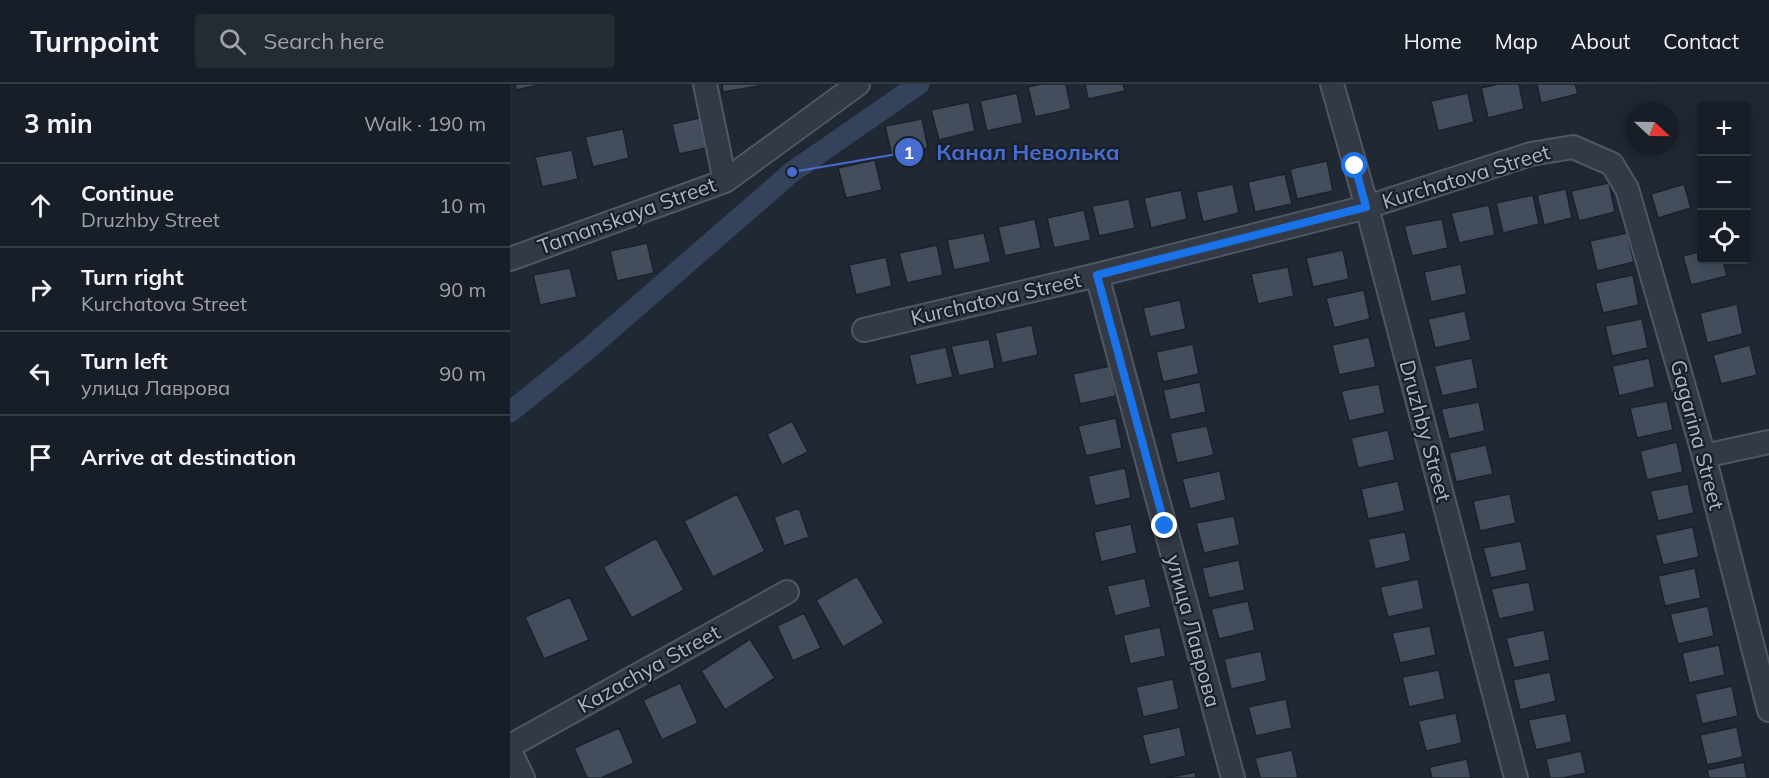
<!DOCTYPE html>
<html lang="en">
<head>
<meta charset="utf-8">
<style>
	:root { --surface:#181e27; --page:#252b33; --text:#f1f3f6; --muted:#9fa2a7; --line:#363c44 }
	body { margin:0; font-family:Mulish,sans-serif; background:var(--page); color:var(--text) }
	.controls { position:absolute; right:18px; top:18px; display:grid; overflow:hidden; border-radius:6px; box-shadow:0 3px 15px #0003 }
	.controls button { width:54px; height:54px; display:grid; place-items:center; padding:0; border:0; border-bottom:2px solid var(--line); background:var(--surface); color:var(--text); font:30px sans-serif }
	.compass { position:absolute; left:1115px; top:18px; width:54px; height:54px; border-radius:50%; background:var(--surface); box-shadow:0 3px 15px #0003; rotate:112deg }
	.stop { position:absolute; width:18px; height:18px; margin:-14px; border:4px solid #1a73e8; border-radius:50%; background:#fff }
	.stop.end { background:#1a73e8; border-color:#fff; box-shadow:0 2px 6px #0008 }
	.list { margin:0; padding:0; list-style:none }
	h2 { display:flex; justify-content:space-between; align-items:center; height:78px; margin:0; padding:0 24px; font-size:26px }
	h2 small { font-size:20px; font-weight:400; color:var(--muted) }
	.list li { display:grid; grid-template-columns:39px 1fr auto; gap:18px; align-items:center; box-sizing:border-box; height:84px; padding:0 24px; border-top:2px solid var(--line) }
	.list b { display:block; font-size:22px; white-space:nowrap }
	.list p { margin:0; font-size:20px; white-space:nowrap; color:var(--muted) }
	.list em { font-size:20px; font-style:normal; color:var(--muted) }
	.icon { flex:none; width:33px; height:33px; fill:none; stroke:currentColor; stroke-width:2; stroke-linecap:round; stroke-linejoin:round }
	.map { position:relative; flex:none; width:1259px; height:694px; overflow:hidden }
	header { display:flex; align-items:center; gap:36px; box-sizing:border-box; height:84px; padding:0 30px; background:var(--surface); border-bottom:2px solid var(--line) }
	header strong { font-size:28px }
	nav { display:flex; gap:33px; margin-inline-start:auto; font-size:21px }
	.search { width:420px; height:54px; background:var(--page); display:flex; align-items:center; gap:15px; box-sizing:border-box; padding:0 21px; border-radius:6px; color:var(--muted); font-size:22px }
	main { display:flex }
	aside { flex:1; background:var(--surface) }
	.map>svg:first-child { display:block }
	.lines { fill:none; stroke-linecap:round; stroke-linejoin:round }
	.canal { stroke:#34435b; stroke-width:21 }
	.building { fill:#434d5c; stroke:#1a212b; stroke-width:1.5 }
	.street-casing { stroke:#505763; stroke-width:26 }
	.street { stroke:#333a45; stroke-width:22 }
	.route { stroke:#1a73e8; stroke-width:8 }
	.labels { text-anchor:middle; stroke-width:4.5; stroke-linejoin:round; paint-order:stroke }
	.street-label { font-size:21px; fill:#adb4c2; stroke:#191f29 }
	.leader { fill:none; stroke:#486dd1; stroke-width:2 }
	.callout-dot { fill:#486dd1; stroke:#191f29; stroke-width:2 }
	.mark-label { font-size:18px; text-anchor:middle; font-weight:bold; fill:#fff }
	.callout-label { font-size:22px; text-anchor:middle; font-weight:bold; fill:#486dd1; stroke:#191f29; stroke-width:4.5; stroke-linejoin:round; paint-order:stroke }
</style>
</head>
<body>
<header>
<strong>Turnpoint</strong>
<div class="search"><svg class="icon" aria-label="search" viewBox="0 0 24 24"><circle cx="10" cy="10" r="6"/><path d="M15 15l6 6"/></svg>Search here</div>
<nav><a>Home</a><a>Map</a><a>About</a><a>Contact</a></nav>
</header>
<main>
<aside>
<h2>3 min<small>Walk · 190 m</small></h2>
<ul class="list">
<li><svg class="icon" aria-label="ahead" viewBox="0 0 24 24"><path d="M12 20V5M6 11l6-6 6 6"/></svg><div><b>Continue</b><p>Druzhby Street</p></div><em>10 m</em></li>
<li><svg class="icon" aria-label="right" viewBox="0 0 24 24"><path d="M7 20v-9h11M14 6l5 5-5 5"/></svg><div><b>Turn right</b><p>Kurchatova Street</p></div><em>90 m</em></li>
<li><svg class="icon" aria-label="left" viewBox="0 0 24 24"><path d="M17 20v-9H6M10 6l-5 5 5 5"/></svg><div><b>Turn left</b><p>улица Лаврова</p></div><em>90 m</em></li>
<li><svg class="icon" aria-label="arrive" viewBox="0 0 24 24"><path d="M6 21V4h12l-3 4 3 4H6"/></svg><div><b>Arrive at destination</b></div></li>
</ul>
</aside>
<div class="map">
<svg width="1259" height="694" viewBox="0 0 1259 694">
	<rect width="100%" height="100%" fill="#202834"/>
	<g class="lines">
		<path class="canal" d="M0,328l77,-62 205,-178 127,-88"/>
	</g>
	<path class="building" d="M5,0h29l-28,6z
		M212,0h36l1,2 -36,6z
		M532,0h24l5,25 -36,8 -7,-30z
		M575,0h38l2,7 -37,8z
		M988,0h21l5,25 -36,9 -7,-30z
		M1027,0h38l3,10 -37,9z
		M507,9l6,30 -36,8 -7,-30z
		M958,9l6,29 -36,9 -7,-30z
		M459,18l6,29 -36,9 -8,-30z
		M199,32l6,30 -36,8 -7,-30z
		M412,35l6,29 -36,8 -7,-30z
		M113,45l6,29 -36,9 -8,-30z
		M62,66l6,29 -36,8 -7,-30z
		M365,76l7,30 -36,8 -8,-30z
		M817,77l6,30 -36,8 -7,-30z
		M775,90l7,30 -37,8 -7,-30z
		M1099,99l6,29 -36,9 -8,-30z
		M723,100l6,29 -36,9 -7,-30z
		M1174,100l7,24 -33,10 -7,-24z
		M1056,105l6,29 -28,7 -7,-30z
		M671,106l6,29 -36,9 -7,-30z
		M1023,111l6,29 -36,9 -7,-30z
		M619,115l6,29 -36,8 -7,-30z
		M979,121l6,30 -36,8 -8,-30z
		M574,126l7,30 -37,8 -7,-30z
		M525,135l6,29 -36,8 -7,-29z
		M932,135l6,29 -36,8 -8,-30z
		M474,149l7,29 -37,8 -7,-30z
		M1117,149l7,29 -37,9 -7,-30z
		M137,159l7,30 -37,8 -7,-30z
		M427,161l6,30 -36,8 -8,-30z
		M833,166l6,29 -36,8 -7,-29z
		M1192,167v9h21l4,16 -36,9 -8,-29z
		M376,173l6,29 -36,9 -7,-30z
		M951,180l6,30 -36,8 -7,-30z
		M778,183l6,29 -36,8 -7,-30z
		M60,184l7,29 -37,8 -7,-30z
		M1123,191l6,30 -36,8 -8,-30z
		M854,206l6,29 -36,9 -8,-30z
		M670,216l6,29 -36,8 -7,-29z
		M1227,220l6,30 -36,9 -7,-30z
		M955,227l6,29 -36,8 -7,-29z
		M1132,235l6,29 -36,8 -7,-30z
		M522,241l6,30 -36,8 -7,-30z
		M859,253l7,30 -37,8 -7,-30z
		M479,255l6,29 -36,8 -8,-30z
		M683,260l6,30 -36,8 -7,-30z
		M1240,261l7,30 -36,9 -8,-29z
		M436,263l7,30 -37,8 -7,-30z
		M962,274l6,30 -36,8 -8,-30z
		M1139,274l6,29 -36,9 -7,-30z
		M600,282l6,30 -36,8 -7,-30z
		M690,298l6,30 -36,8 -7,-30z
		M869,300l6,29 -36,8 -8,-30z
		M1157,317l6,29 -36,8 -7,-30z
		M969,318l6,29 -36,8 -8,-30z
		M606,334l6,30 -36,8 -8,-30z
		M282,337l16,31 -26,13 -15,-31z
		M697,342l7,29 -37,8 -7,-30z
		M878,346l7,30 -37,8 -7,-30z
		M1167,358l6,30 -36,8 -7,-29z
		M976,361l7,29 -37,8 -7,-29z
		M615,384l6,30 -36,8 -7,-30z
		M710,387l6,29 -36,9 -8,-30z
		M888,397l7,30 -37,8 -7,-30z
		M1178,400l6,29 -36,8 -8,-30z
		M227,410l28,57 -52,26 -29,-56z
		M1000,410l6,29 -36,8 -7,-30z
		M289,424l10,29 -25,9 -10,-29z
		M724,432l6,29 -36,8 -8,-30z
		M621,440l6,29 -36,9 -7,-30z
		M1183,443l6,30 -36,8 -8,-30z
		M895,448l6,29 -36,8 -7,-30z
		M146,454l28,52 -52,28 -29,-51z
		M1011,457l6,29 -36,8 -8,-30z
		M729,476l6,30 -36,8 -7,-30z
		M1185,484l6,30 -36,8 -7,-30z
		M347,492l27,47 -41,24 -27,-47z
		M635,494l6,29 -36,9 -8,-30z
		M908,495l6,30 -36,8 -8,-30z
		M1019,498l6,29 -36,8 -8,-30z
		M60,513l19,43 -45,19 -19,-42z
		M738,517l7,29 -36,9 -8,-30z
		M1198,522l6,30 -36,8 -8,-30z
		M294,529l17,35 -28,13 -16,-35z
		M920,542l6,29 -36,8 -8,-30z
		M650,543l6,29 -36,8 -7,-29z
		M1034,546l6,30 -36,8 -8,-30z
		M240,555l25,39 -50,32 -24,-39z
		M1209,561l6,30 -36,8 -7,-30z
		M751,567l6,30 -36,8 -7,-30z
		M929,586l6,29 -36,8 -7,-30z
		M1040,588l6,29 -36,9 -7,-30z
		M663,595l6,30 -36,8 -7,-30z
		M170,599l18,40 -36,17 -19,-40z
		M1222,602l6,30 -36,8 -7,-30z
		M776,615l6,29 -36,8 -8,-29z
		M946,629l6,30 -36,8 -8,-30z
		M1056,629l6,29 -36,8 -8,-30z
		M670,643l6,29 -36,9 -8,-30z
		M1227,643l6,30 -36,8 -7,-30z
		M109,644l15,35 -33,15h-14l-13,-30z
		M782,666l6,28h-38l-5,-20z
		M1071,667l5,22 -23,5h-13l-4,-19z
		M957,675l4,19h-39l-3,-11z
		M1234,678l3,16h-38l-2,-8z
		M685,688l1,6h-30z"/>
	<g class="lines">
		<defs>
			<path id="street" d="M195,0l20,97
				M822,0l35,123 149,571
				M0,175l215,-78 133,-97
				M587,191l136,503
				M354,246l233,-55 270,-68 164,-53 42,-7 39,17 15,25 77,267 65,254
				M1194,372l65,-14
				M0,662l277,-154
				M0,667l13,27"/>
		</defs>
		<use href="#street" class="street-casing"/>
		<use href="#street" class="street"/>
	</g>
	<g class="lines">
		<path class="route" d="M655,442l-68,-251 269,-68 -11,-41"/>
	</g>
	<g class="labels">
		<g class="street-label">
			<text transform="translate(956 93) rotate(-17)" y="7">Kurchatova Street</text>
			<text transform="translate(117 132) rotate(-20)" y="7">Tamanskaya Street</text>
			<text transform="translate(486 215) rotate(-13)" y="7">Kurchatova Street</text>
			<text transform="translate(915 347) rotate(75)" y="7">Druzhby Street</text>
			<text transform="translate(1187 351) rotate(75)" y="7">Gagarina Street</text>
			<text transform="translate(683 547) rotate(75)" y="7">улица Лаврова</text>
			<text transform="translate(139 585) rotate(-29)" y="7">Kazachya Street</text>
		</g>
	</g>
	<path class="leader" d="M282 88L399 68"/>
	<g class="callout-dot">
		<circle cx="282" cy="88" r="6"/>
		<circle cx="399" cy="68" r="15"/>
	</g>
	<g class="mark-label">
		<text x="399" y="75">1</text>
	</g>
	<g class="callout-label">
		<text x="518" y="76">Канал Неволька</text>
	</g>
</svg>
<div class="controls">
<button>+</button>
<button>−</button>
<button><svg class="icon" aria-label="locate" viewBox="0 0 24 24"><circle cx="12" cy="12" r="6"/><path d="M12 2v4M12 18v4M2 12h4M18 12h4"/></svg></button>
</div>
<svg class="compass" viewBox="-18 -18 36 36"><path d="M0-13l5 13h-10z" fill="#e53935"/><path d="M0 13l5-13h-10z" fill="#9fa2a7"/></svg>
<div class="stop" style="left:845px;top:82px"></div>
<div class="stop end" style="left:655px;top:442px"></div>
</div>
</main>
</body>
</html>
